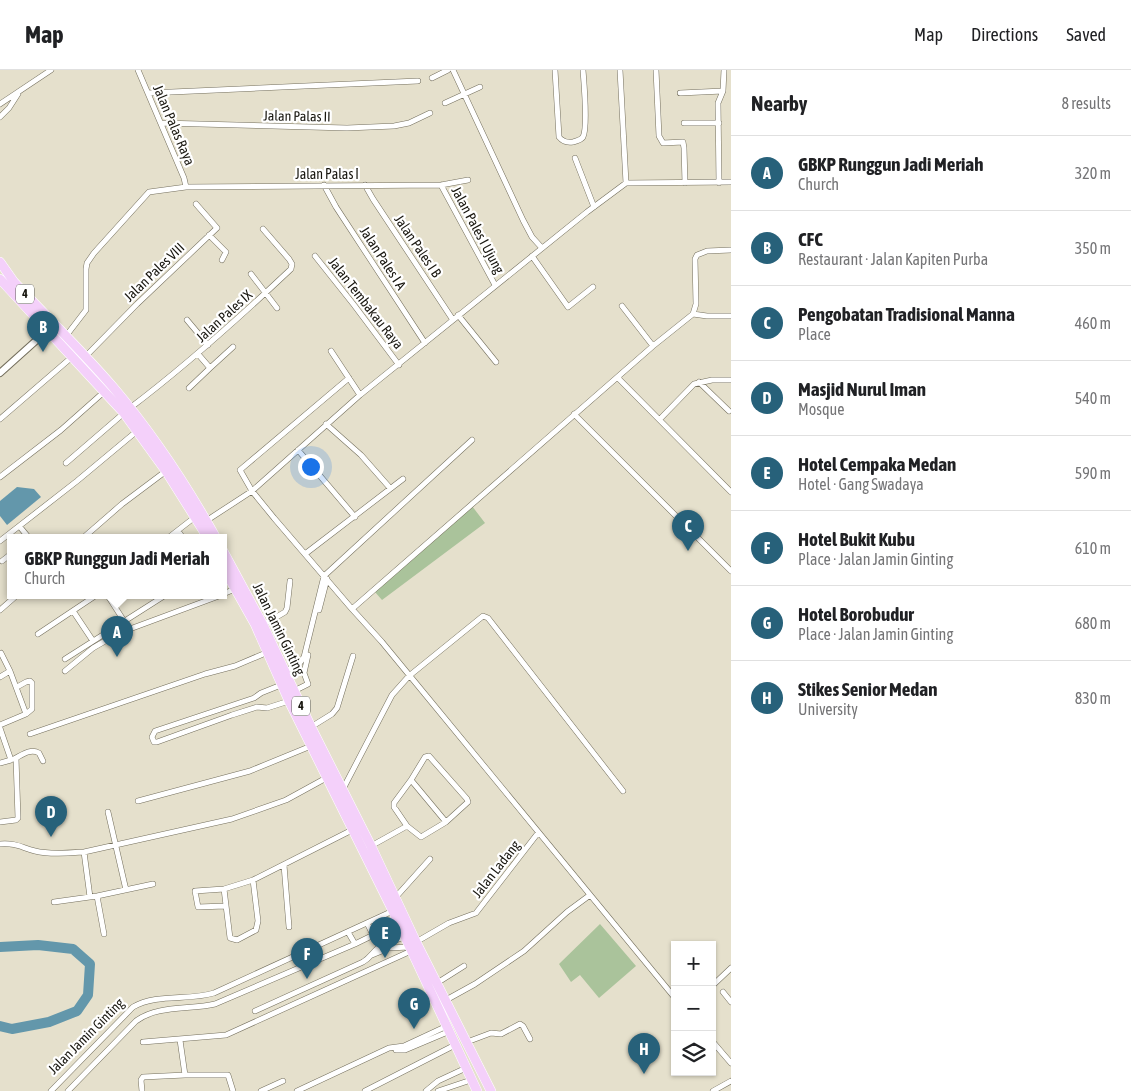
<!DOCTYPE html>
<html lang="en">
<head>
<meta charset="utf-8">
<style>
	:root { --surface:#fff; --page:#f6f6f6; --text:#202124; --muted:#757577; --line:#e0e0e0; --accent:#27617a }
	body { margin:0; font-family:"Asap Condensed",sans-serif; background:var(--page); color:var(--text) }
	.controls { position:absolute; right:15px; bottom:15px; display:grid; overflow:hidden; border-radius:0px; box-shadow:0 1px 4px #0004 }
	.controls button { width:45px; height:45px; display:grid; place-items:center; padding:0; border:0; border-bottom:1px solid var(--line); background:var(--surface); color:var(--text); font:25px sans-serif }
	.you { position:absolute; left:310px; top:396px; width:18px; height:18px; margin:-12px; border:4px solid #fff; border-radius:50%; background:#1a73e8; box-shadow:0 0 0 8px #1a73e833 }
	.badge { display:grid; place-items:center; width:32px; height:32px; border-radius:50%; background:var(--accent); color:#fff; font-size:16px; font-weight:700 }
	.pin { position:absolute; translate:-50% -41px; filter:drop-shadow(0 1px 2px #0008) }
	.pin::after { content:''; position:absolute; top:26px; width:18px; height:15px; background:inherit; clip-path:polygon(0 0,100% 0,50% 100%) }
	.popup { position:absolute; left:7px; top:464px; width:220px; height:65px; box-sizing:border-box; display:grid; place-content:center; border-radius:0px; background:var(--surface); filter:drop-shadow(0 1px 4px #0005); font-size:16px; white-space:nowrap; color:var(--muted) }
	.popup b { font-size:19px; color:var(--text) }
	.popup::after { content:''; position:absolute; left:50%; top:100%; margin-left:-10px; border:10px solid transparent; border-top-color:var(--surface) }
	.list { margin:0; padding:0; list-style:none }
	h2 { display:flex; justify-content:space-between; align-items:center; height:65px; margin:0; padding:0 20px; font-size:21px }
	h2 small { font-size:16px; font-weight:400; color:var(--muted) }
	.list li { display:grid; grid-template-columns:32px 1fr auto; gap:15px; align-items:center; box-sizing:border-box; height:75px; padding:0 20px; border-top:1px solid var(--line) }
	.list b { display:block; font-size:19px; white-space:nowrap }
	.list p { margin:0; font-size:16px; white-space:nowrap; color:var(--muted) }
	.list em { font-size:16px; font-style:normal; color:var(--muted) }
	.icon { flex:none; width:28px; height:28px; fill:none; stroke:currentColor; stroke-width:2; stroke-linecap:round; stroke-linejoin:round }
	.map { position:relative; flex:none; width:731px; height:1021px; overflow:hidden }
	header { display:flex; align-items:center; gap:30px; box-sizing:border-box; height:70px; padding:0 25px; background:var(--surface); border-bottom:1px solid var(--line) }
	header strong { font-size:24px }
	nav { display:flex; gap:28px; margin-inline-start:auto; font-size:18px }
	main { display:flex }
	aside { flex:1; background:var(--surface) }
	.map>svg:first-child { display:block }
	.green { fill:#aac39b }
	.water { fill:#6397ab }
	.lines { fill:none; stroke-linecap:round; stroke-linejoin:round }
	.river { stroke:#6397ab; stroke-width:10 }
	.minor-casing { stroke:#746f5d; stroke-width:6 }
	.tertiary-casing { stroke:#746f5d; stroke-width:8 }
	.trunk-casing { stroke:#fff; stroke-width:10 }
	.minor { stroke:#fff; stroke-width:5 }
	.tertiary { stroke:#fff; stroke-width:6 }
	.trunk { stroke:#f4d0fa; stroke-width:9 }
	.labels { text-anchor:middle; stroke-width:4.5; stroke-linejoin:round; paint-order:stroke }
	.shield { fill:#fff; stroke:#5d5c57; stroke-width:1 }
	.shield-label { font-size:12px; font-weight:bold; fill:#18160f }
	.street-label { font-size:14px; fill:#18160f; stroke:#fff }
</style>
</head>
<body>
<header>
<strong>Map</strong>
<nav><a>Map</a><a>Directions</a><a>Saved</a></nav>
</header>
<main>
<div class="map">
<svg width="731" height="1021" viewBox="0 0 731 1021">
	<rect width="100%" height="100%" fill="#e5e0cc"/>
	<path class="green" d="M472,436l13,17 -103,77 -7,-8z
		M600,854l36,42 -37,32 -19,-23 -9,7 -12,-18z"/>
	<path class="water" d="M17,417l17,2 7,8 -34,28 -7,-9v-15z"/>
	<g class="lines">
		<path class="river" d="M0,877l38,-2 35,4 17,15 -2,31 -11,16 -28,11 -37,7 -12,-3"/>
		<defs>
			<path id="minor" d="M453,0l70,150 9,17 10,11
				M555,0l4,67c4,5 8,6 14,5 4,-1 8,-2 10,-5 5,-10 1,-54 0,-67
				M620,0l6,113
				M656,0l3,66 4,7 20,-1 1,6 1,35
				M432,8l16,-8
				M149,23l269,-12
				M680,23l43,-2
				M445,33l35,-16
				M0,34l51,-34
				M0,47l9,-9 9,-14
				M162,53l185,5 47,-2 15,-3 21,-10
				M684,53h35
				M575,88l19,49
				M719,113l-1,-80 5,-12 1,-21
				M324,115l12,22 89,136
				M365,115l8,14 80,121
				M441,115l54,100
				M186,117l255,-2 27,-5
				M209,165l17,17 -4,8
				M315,186l39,49 45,60
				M532,186l36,51 25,-20
				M251,204l26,34
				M622,236l31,40
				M693,244l14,2h24
				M458,245l38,47
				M187,250l21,25
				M66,266l20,-26v-41l1,-6 7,-10 55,-61 37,-5 -2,-9 -46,-108
				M331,281l29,44
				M85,287l52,-53 80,-76 -21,-24
				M210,298l23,-21
				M349,308l-109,92 12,21 22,27 78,91
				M618,308l113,114
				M699,312l30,29
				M189,318l21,-20 -12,-14
				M130,338c57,-43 109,-90 161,-139l1,-5 -3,-5 -26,-30
				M574,344l157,157
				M0,349l72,-62
				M660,349l34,-35 18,-4h19
				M326,354l35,31 29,33
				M298,380l57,67
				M66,393l58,-50
				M0,407l61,-47 44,-39
				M206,451l46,-30 108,-96 227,-183 39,-29 105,-1
				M20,457l9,11
				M178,461l5,7
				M83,468l39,-34 44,-33
				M168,468l27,-21
				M0,471l77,-60 60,-50
				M305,484l98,-75
				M2,491l9,-7
				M223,524l12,-5
				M108,526l16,25
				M0,540l16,-14
				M319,540l8,-31
				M73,541l20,30
				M263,555l22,-13 2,-4 3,-27
				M38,564l57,-38
				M1,583l9,18
				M65,589l99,-63
				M65,601l28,-23 26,-15 100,-37
				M285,601l14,-7 5,-7 20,-81 148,-136
				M0,607l10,-6 16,43
				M281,615l-20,8 -7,5 -99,33 -3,6 2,5h3l75,-27 25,-8 10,1 22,-7
				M294,621l14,-7 -4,-11 4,-18
				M0,655l26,-11 6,-5v-26l-2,-2 -4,1 -9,5
				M311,657l21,-13 5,-6 16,-52
				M0,658l11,32 -11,3
				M30,664l175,-60 30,-8 33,-14
				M14,689c8,-4 16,-11 25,-6l4,8
				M411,710l35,42
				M343,719l49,-94 17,-19 74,-60 5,2 135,173
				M138,731l112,-30 61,-25
				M108,742l18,78
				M0,752l16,-2 2,-2 -2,-60
				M0,774c17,-1 20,3 35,7 15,4 34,2 49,1l148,-33 54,-19 42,-23
				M371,776l36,-20 -13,-19v-4l17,-23 14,-23 4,-1 38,43 1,3 -22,20 -25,15 -14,-11
				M84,782l6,45
				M284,795l5,62
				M253,810l99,-50
				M224,819l6,49 7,2 19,-10 2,-9 -5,-41 -29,9 -29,2 3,16 27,-1
				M97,826l7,38
				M395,828l35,-39
				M54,832l43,-6 56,-12
				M367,853l6,12
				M348,862l7,12
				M416,872l33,-19 27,-10 62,-80
				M372,885l17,-7 20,-1
				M437,913l27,-17
				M712,916l19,-18
				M723,922l8,10
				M675,928l-293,-356 -30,-33 301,-263 40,-32 3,-10 -1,-45 2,-4 10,-4 24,-1
				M446,930l29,-16 49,-33 43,-39 23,-17
				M255,941l108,-49c7,-4 9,-9 15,-14 7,-6 18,-8 27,-11
				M180,970l5,35h43l5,16
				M712,971l19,22
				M143,972l83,-7 185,-84
				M467,972l24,-9 10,1 19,-10 3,2 7,13
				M396,980h9l45,-19
				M51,1021l82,-84c24,-14 55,-6 81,-14l181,-83
				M68,1021l68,-70c21,-16 54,-11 79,-17l140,-60 45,-22
				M142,1021l-1,-11 2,-3 42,-2
				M261,1021l22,-10
				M297,1021l92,-43 15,-2 43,-20
				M365,1021l90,-46
				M426,1021l12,-10 28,-13
				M438,1021l33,-11
				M713,1021l18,-10"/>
			<path id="tertiary" d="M0,303l49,-44"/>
			<path id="trunk" d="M0,192l14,20c33,35 68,69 99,105 39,46 74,99 103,151
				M0,209l124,134 42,58 42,67
				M223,481l40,74 48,102 60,119 45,96 75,149
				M223,497l32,57 34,77 104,210 84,180"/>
		</defs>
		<use href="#minor" class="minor-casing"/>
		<use href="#tertiary" class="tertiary-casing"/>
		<use href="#trunk" class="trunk-casing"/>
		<use href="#minor" class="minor"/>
		<use href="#tertiary" class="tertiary"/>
		<use href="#trunk" class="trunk"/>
	</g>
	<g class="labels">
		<g class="shield">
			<rect x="16" y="214.5" width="18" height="19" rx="4"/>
			<rect x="292" y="626.5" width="18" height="19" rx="4"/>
		</g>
		<g class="shield-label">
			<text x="25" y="228">4</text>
			<text x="301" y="640">4</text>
		</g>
		<g class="street-label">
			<text transform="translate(297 46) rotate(1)" y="5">Jalan Palas II</text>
			<text transform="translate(174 55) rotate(67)" y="5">Jalan Palas Raya</text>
			<text x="327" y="109">Jalan Palas I</text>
			<text transform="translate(478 160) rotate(62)" y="5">Jalan Pales I Ujung</text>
			<text transform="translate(418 176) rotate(56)" y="5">Jalan Pales I B</text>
			<text transform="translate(383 188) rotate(57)" y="5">Jalan Pales I A</text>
			<text transform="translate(154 202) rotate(-44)" y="5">Jalan Pales VIII</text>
			<text transform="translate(366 233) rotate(52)" y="5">Jalan Tembakau Raya</text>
			<text transform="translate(224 246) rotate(-42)" y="5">Jalan Pales IX</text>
			<text transform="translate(279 559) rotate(64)" y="5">Jalan Jamin Ginting</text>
			<text transform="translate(496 799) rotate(-52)" y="5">Jalan Ladang</text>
			<text transform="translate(86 966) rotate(-45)" y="5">Jalan Jamin Ginting</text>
		</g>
	</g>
</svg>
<div class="controls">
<button>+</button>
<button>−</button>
<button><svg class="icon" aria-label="layers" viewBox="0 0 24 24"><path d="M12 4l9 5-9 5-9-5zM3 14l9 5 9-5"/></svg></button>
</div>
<div class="you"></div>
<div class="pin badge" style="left:117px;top:587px">A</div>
<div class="popup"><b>GBKP Runggun Jadi Meriah</b>Church</div>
<div class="pin badge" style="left:43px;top:282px">B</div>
<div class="pin badge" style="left:688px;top:481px">C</div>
<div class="pin badge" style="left:51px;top:767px">D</div>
<div class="pin badge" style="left:385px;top:888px">E</div>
<div class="pin badge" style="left:307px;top:909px">F</div>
<div class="pin badge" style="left:414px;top:959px">G</div>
<div class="pin badge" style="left:644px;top:1004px">H</div>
</div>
<aside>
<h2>Nearby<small>8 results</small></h2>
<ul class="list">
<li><span class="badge">A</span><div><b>GBKP Runggun Jadi Meriah</b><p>Church</p></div><em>320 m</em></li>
<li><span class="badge">B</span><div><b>CFC</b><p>Restaurant · Jalan Kapiten Purba</p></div><em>350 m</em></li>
<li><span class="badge">C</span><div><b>Pengobatan Tradisional Manna</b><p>Place</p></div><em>460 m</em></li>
<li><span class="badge">D</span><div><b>Masjid Nurul Iman</b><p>Mosque</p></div><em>540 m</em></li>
<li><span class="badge">E</span><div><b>Hotel Cempaka Medan</b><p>Hotel · Gang Swadaya</p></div><em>590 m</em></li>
<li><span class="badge">F</span><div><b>Hotel Bukit Kubu</b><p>Place · Jalan Jamin Ginting</p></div><em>610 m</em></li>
<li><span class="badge">G</span><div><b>Hotel Borobudur</b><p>Place · Jalan Jamin Ginting</p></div><em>680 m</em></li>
<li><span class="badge">H</span><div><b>Stikes Senior Medan</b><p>University</p></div><em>830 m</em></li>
</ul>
</aside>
</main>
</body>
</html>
